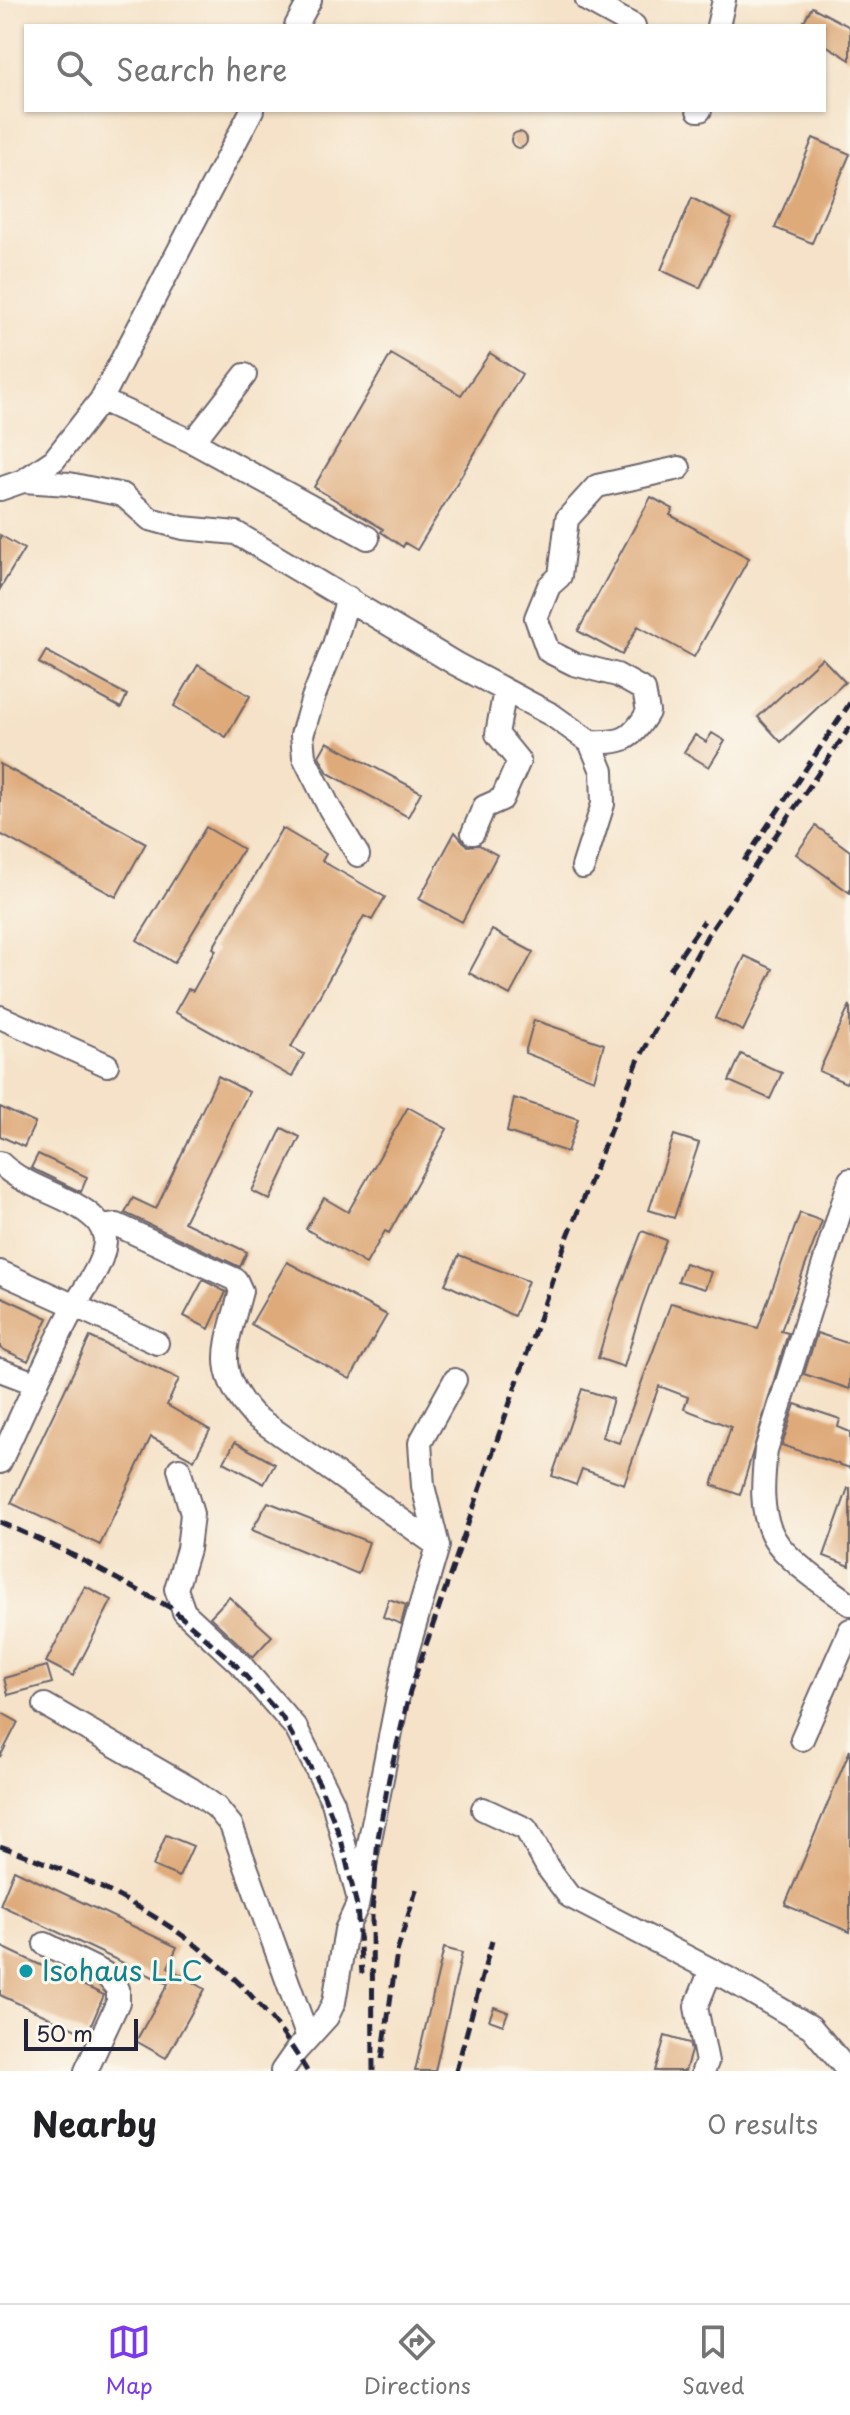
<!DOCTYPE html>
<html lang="en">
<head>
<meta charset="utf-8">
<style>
	:root { --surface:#fff; --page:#f6f6f6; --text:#202124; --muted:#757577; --line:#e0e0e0; --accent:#7c3aed }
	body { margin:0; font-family:"Playpen Sans",sans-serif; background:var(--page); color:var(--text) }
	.scale { position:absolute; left:24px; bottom:20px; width:114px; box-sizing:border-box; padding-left:8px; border:4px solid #22223b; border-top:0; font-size:22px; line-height:28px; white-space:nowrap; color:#22223b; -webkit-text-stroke:6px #fbf7ec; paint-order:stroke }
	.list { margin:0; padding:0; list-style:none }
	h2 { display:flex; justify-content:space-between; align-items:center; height:104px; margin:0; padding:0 32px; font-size:34px }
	h2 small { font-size:26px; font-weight:400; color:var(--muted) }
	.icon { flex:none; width:44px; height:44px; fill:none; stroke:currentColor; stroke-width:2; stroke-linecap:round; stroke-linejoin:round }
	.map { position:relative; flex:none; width:850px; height:2071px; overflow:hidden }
	.search { position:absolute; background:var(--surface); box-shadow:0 2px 6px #0004; left:24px; right:24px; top:24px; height:88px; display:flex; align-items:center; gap:20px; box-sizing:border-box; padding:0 28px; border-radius:0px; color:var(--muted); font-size:30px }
	.sheet { height:232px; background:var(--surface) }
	nav { display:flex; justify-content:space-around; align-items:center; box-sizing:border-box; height:112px; border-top:2px solid var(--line); background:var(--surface); font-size:22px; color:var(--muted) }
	nav a { display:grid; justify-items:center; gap:4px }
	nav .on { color:var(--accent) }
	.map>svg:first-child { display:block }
	.building { fill:#deaa7a }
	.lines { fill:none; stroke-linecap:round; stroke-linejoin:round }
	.minor-casing { stroke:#6c656c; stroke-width:26 }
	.minor { stroke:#fff; stroke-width:22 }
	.rail { stroke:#22223b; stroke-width:5; stroke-dasharray:12 6; stroke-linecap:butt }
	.culture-dot { fill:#0f9aa8; stroke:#fbf7ec; stroke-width:3 }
	.labels { text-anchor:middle; stroke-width:6; stroke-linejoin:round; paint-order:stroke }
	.culture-label { font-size:28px; fill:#0d838f; stroke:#fbf7ec; text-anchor:start }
</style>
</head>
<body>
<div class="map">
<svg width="850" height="2071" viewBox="0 0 850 2071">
	<rect width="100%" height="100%" fill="#fbf7ec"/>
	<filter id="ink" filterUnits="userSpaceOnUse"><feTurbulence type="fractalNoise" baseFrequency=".0125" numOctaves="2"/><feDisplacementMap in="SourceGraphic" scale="16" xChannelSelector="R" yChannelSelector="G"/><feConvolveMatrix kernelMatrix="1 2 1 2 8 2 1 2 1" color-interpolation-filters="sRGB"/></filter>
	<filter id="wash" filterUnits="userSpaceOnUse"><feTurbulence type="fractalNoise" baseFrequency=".006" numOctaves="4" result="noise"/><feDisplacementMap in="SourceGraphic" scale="32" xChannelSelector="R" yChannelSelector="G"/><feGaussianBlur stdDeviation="1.8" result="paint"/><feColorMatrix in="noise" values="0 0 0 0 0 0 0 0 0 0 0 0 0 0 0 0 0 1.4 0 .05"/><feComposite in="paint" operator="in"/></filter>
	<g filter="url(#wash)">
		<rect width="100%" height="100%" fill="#f5e2c8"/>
		<g id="blocks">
			<path class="building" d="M812,7l38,20v33l-26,-16v-18h-23z
				M511 140a8 8 0 1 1 16 0a8 8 0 1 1-16 0Z
				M813,138l37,16 -38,89 -37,-15z
				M692,198l40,21 -32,69 -39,-18z
				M490,353l32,21 -105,176 -12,-7 -2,4 -22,-15 2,-3 -69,-42 77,-133 70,41z
				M651,497l22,12 -3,6 79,43 -55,99 -56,-31 -16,29 -44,-24z
				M0,535l24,14 -24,40z
				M46,651l81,44 -6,13 -82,-45z
				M822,658l23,24 -64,60 -23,-25z
				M198,665l52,31 -24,41 -52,-31z
				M712,733l13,8 -16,26 -25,-15 11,-17 11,7z
				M327,742l94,50 -13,25 -80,-44 -9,-17z
				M0,764l146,79 -30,54 -116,-63z
				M816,826l34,25v42l-54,-39z
				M206,827l37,22 -69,114 -37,-23z
				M282,828l44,26 -4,7 63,36 -13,23 -8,-4 -73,131 13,7 -12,23 -117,-65 13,-23 5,2 23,-41 -3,-2z
				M455,832l12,14 12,-1 18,10 -35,67 -43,-23z
				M492,930l41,22 -23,43 -41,-22z
				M745,956l28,13 -30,62 -28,-13z
				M850,1005v71l-4,7 -27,-12z
				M534,1020l70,24 -10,36 -69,-27z
				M741,1054l41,19 -12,26 -41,-18z
				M218,1076l31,16 -65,130 63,30 -7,15 -115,-54 8,-15 23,11z
				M514,1098l64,21 -11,33 -60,-20z
				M0,1107l35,16 -11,24 -24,-11z
				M408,1107l39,22 -58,104 -4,-2 -19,33 -60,-35 18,-31 24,14z
				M282,1128l18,9 -30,63 -18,-9z
				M674,1135l25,8 -25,75 -25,-8z
				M38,1154l49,23 -6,15 -50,-24z
				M800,1213l22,8 -41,110 7,2 -48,162 -28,-10 19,-58 -47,-18 4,-12 -29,-11 -35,98 -42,-15 -6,16 -24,-9 30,-87 31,10 -11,38 17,6 52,-140 87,25z
				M642,1231l24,9 -24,66 -18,61 -26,-9 18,-59z
				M459,1255l69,26 -14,35 -69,-32z
				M287,1262l100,53 -37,64 -99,-55z
				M685,1263l26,9 -6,17 -27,-8z
				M203,1280l23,12 -17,37 -25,-13z
				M0,1296l48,22 -20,43 -28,-13z
				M817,1333l33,11v45l-46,-15z
				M90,1337l89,42 -12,26 43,25 -16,30 -43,-23 -51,108 -89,-42z
				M795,1404l45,15 -2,8 12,5v36l-68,-23z
				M235,1442l40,22 -11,20 -40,-22z
				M848,1488h2v78l-26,-10z
				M268,1502l101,40 -11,32 -106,-44z
				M85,1586l27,14 -39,76 -27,-14z
				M229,1597l43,39 -19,21 -43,-40z
				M389,1599l17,6 -5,19 -18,-7z
				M47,1666l5,17 -44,12 -4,-17z
				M0,1712l18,10 -18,35z
				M850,1750v182l-65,-27z
				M166,1835l27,11 -14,31 -26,-11z
				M14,1870l163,77 -9,20 37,22 -39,69 -30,-17 32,-57 -168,-79z
				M0,1946l104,49 -17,40 -87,-40z
				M444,1948l18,5 -27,118h-20z
				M494,2007l14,5 -5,13 -14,-5z
				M665,2036l24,7 2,8 -6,20h-30z"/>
		</g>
	</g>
	<g filter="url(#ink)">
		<use href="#blocks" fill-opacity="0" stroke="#6c656c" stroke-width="2"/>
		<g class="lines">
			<defs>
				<path id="minor" d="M587,0l47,26
					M296,26l14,-26
					M718,26l6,-26
					M698,110h2
					M101,400l92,42 175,96
					M193,442l52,-67
					M23,481l46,3 54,11 27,24 33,9 53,5 220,131 96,51 38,27 12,29 1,33 -20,63
					M0,489l23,-8 31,-21 47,-60 151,-290
					M348,598l-14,47 -21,53 -11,37 2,22 26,52 28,46
					M590,742c32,1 41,-1 58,-30l-4,-22 -27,-15 -43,-11 -26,-13 -12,-33 13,-32 11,-10 7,-57 30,-33 82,-18
					M473,833l11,-26 18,-8 17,-38 -22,-27 8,-44
					M0,1017l107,48
					M0,1163c28,27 69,31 95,56 5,5 10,14 10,22 -1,23 -20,46 -31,66 -27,50 -50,103 -74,155
					M850,1180l-84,270c-3,28 -7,62 8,88 13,23 54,49 76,66
					M101,1227l16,-2 119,55 5,11c-14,55 -30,77 12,124l185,131
					M0,1272l157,71
					M0,1370l37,14
					M179,1469l13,45 -4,35 -12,40 8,23 56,52 56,64 37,74 24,91
					M45,1705l146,84 25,18 15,18 77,213
					M802,1739l48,-109
					M483,1809l43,20 22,39 21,28 158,82 84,49 37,44
					M45,1944l59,29 14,16v13l-32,69
					M282,2071l14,-20 31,-34 7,-15 12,-72 11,-24 49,-251 32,-109 -15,-60 -3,-43 35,-63
					M703,2071l4,-9 -11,-55 15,-37"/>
			</defs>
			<use href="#minor" class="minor-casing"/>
			<use href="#minor" class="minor"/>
			<path class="rail" d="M744,861l106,-158
				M670,970l34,-49
				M0,1522l67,30 104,56 63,55 48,54 37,66 22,56 16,67 5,68
				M0,1846c130,46 235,104 307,225
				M382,2059l15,-107 20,-65
				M373,2071l-1,-159 6,-74 11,-60 21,-87 156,-450 72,-180 69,-125 143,-209
				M456,2071l36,-130"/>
		</g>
	</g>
	<circle class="culture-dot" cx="26" cy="1971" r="8"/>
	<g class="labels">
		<g class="culture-label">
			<text x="42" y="1981">Isohaus LLC</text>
		</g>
	</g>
</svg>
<div class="scale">50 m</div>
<div class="search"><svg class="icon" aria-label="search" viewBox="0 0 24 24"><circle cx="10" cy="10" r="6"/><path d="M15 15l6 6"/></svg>Search here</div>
</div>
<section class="sheet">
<h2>Nearby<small>0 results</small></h2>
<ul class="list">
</ul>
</section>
<nav>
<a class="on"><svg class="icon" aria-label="map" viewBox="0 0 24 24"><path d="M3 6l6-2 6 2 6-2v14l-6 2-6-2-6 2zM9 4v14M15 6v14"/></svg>Map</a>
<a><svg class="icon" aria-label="directions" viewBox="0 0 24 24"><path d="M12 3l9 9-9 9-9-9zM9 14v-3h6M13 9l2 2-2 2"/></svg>Directions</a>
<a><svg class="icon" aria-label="saved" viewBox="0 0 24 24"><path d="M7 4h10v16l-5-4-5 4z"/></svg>Saved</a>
</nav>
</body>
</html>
